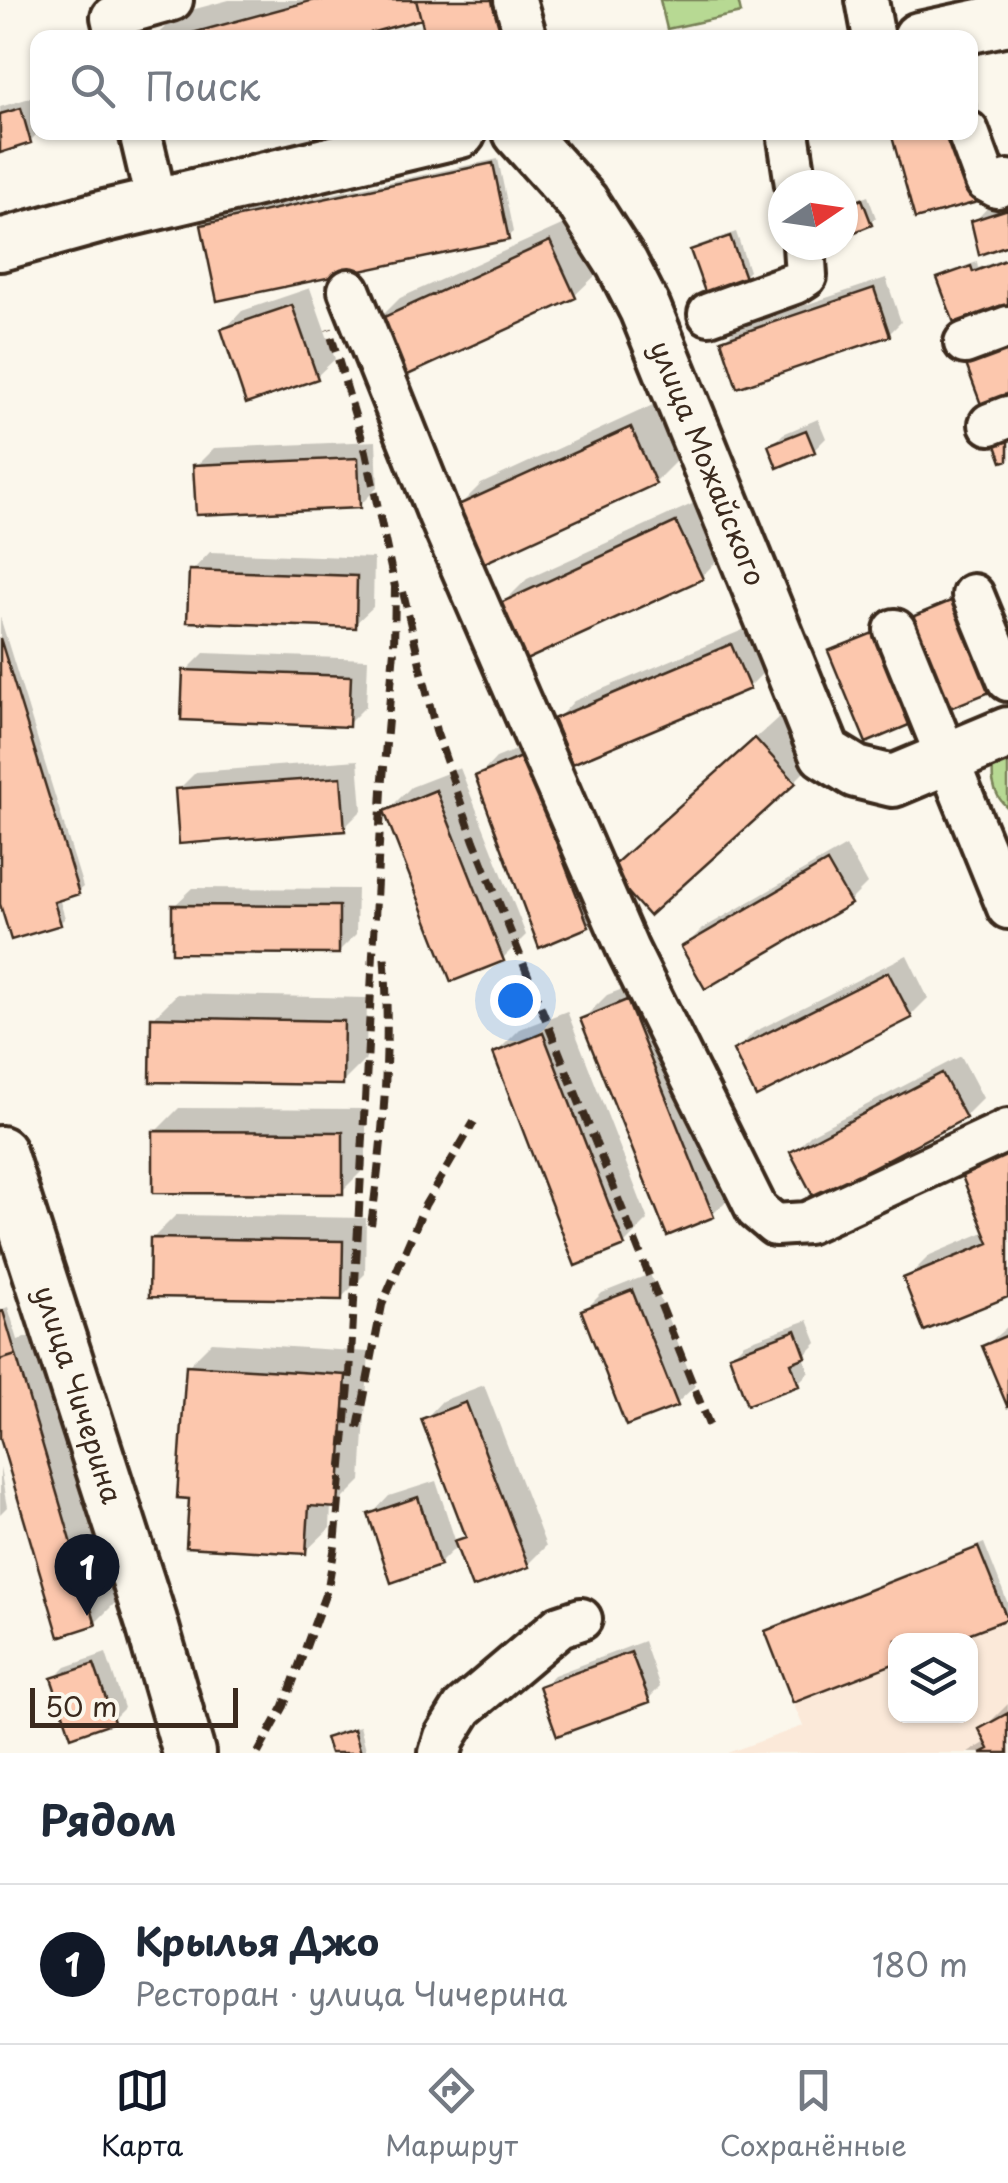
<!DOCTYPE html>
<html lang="ru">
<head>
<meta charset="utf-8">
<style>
	:root { --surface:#fff; --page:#f2f2f3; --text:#1f2937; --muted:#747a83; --line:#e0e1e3; --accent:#111827 }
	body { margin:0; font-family:"Playpen Sans",sans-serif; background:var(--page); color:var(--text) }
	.controls { position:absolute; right:30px; bottom:30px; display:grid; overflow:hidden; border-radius:20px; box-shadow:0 2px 8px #0004 }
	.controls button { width:90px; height:90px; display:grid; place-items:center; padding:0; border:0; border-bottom:2px solid var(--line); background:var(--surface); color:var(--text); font:50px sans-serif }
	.compass { position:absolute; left:768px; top:170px; width:90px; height:90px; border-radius:50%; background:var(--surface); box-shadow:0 2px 8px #0004; rotate:77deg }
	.scale { position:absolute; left:30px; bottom:25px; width:208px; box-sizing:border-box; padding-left:10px; border:5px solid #3b2a1e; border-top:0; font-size:28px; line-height:35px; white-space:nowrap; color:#3b2a1e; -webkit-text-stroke:8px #fbf7ec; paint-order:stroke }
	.you { position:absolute; left:515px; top:1000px; width:35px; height:35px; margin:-25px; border:8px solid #fff; border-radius:50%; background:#1a73e8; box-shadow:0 0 0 15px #1a73e833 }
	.badge { display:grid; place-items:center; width:65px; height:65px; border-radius:50%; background:var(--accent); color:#fff; font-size:32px; font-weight:700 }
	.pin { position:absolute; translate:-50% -82px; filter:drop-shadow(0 2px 5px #0008) }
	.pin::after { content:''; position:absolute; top:52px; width:35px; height:30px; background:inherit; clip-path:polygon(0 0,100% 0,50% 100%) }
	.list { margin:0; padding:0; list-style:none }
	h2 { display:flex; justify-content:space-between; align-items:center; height:130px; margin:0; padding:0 40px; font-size:42px }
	h2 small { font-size:32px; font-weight:400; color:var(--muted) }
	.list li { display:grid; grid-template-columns:65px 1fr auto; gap:30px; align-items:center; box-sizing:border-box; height:160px; padding:0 40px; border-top:2px solid var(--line) }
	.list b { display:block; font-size:38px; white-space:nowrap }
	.list p { margin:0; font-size:32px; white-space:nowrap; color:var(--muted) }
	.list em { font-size:32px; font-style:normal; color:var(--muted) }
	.icon { flex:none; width:55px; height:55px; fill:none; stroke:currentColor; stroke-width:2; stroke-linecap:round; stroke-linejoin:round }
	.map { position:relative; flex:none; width:1008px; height:1753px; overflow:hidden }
	.search { position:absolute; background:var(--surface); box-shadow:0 2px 8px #0004; left:30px; right:30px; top:30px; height:110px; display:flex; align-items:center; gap:25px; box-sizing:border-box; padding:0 35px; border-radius:20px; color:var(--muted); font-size:38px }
	.sheet { height:290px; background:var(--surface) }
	nav { display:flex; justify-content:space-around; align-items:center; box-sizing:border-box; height:140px; border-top:2px solid var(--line); background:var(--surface); font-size:28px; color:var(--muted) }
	nav a { display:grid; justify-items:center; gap:5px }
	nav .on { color:var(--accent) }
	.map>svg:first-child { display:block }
	.built { fill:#fbe9d9 }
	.green { fill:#b7d993; stroke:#798258; stroke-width:2.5 }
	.shadow { fill:#0003 }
	.building { fill:#fcc7ad; stroke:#3b2a1e; stroke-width:2.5 }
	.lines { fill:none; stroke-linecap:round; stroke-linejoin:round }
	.minor-casing { stroke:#3b2a1e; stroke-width:48 }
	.major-casing { stroke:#3b2a1e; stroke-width:58 }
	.minor { stroke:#fbf7ec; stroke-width:40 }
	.major { stroke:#fbf7ec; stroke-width:50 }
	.rail { stroke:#3b2a1e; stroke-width:8; stroke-dasharray:15 8; stroke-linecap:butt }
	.labels { text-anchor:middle; stroke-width:8; stroke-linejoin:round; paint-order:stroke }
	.street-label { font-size:28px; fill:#3b2a1e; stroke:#fbf7ec }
</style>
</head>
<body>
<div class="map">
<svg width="1008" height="1753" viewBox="0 0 1008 1753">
	<rect width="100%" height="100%" fill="#fbf7ec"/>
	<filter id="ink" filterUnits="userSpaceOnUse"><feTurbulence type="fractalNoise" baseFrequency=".01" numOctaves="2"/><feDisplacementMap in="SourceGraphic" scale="20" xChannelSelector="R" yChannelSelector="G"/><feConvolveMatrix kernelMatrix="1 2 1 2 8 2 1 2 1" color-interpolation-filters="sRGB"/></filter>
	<g filter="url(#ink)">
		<path class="built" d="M1008,1618v135h-281l76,-27 -10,-23 102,-40 1,53h74v-76h-18z"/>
		<path class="green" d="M660,0h78l3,13 -74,16z
			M1008,743v65c-18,-15 -17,-35 -13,-57z"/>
		<path class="shadow" d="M229,0h280l-86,16 -80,22h-188l25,-25z
			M33,97l6,35 -9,9 -30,9v-43z
			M976,98l22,82 -104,-47 76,-1v-33z
			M498,159l15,73 -6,5 -304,-12 6,-5z
			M868,196l8,22 -33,16v-29z
			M1008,198v44l-34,-20 18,-19z
			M575,219l24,53 -25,24 -198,26 24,-24z
			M736,232l13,39 -5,5 -51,-25 6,-6z
			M1008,257v53l-68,-31 6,-6 31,-11 1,6z
			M886,278l15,44 -12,12 -165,6 12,-12z
			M310,288l25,71 -19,18 -92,-47 18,-19z
			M655,404l24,54 -24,24 -198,26 24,-24z
			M818,419l8,19 -12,12 -43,-4 12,-12z
			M376,441l2,46 -19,19 -163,-40 18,-18z
			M701,500l24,53 -24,24 -198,26 24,-24z
			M210,552l164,6 -1,49 -19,18 -162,-54z
			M963,595l36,87 -89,-63 5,-5z
			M0,617l83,270 -6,5 -18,6 6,20 -5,5 -60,-28z
			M750,627l17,42 -18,18 -193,33 18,-19z
			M884,627l36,88 -89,-63 5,-5z
			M204,653l164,6 -2,47 -18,18 -162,-53z
			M780,716l38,42 -24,24 -158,65z
			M541,740l65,167 -18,18 -110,-148 18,-19z
			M358,760l4,50 -19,19 -165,-39 18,-18z
			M460,768l66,167 -24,24 -115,-148 24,-24z
			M846,846l21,38 -18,18 -165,45 18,-18z
			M193,888l164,1 -1,45 -18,18 -164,-46z
			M907,955l21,43 -18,18 -174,35 18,-19z
			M651,978l85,213 -24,24 -129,-196 24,-24z
			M177,994l190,4 -1,61 -24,24 -189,-65z
			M567,1011l81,209 -24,24 -128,-191 24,-24z
			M961,1056l22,42 -18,18 -172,36 18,-18z
			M179,1108l187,1v58l-24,24 -187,-59z
			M176,1215l190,3 -1,56 -24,24 -189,-59z
			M987,1231l21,63 -102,-15 24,-24z
			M650,1274l45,112 -19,18 -92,-93 18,-18z
			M8,1307l10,33 22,-7 79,266 -24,24 -95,-194v-119z
			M808,1320l9,23 -13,13 5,16 -12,12 -65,-29 12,-12z
			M1008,1326v76l-24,-55z
			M212,1342l157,10 -8,129 -24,24h-6l-1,23 -25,24 -113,-56 -4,-130z
			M484,1385l62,161 -19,19 -69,-20 -19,19 -68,-49 18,-19 47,-15 20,62 11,-11 -43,-112 18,-19z
			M0,1468l7,39 -7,7z
			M984,1543l24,61 -3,13 -60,23 -177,-8 5,-6z
			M644,1641l16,46 -12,12 -106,-12 12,-12z
			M106,1653l18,55 -12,12 -58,-41 12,-12z
			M1008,1704v49h-40l20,-12 -6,-11z
			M360,1726l7,27h-35l-4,-15 5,-5z"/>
		<path class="building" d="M314,0h102l5,19 -69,19h-178z
			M416,0h87l7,27 -39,11h-45z
			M21,108l10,35 -31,10v-39z
			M962,132l19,69 -66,18 -24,-86z
			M493,163l16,77 -292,61 -16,-76z
			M862,199l10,26 -29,12v-30z
			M1008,209v36l-29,10 -8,-34z
			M730,236l15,42 -40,14 -15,-42z
			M550,241l26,57 -177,81 -26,-57z
			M1008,259v54l-51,18 -20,-53 34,-12 2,6z
			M874,288l16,48 -153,52 -16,-48z
			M292,305l26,74 -72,25 -25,-75z
			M1008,343v58l-25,9 -19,-51z
			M631,427l25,57 -176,81 -26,-58z
			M806,430l9,22 -38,16 -9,-23z
			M1008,434v26l-6,2 -8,-22z
			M358,458l2,50 -164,7 -3,-50z
			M676,522l27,57 -177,81 -26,-57z
			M189,570l168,6 -1,52 -169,-6z
			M958,598l37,92 -50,20 -38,-91z
			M878,631l38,91 -50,21 -38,-92z
			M0,638l79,256 -25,8 7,23 -50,15 -11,-36z
			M731,644l19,45 -178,75 -19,-45z
			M183,670l168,6 -2,51 -168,-7z
			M755,738l41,45 -147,133 -41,-46z
			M523,756l66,171 -50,21 -64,-172z
			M341,777l4,54 -166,13 -4,-55z
			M436,790l68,171 -53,21 -67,-171z
			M827,862l24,42 -146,85 -24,-42z
			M172,905l167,1v48l-167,-1z
			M888,972l24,46 -156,79 -23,-47z
			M627,1000l87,217 -47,19 -87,-217z
			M151,1017l193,4 -1,64 -193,-3z
			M543,1033l82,213 -50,20 -82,-213z
			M942,1073l24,45 -152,80 -24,-46z
			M153,1131l190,1v62l-190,-1z
			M1008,1149v148l-84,34 -21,-53 86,-35 -30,-74z
			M150,1238l193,3 -1,59 -193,-3z
			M632,1290l46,116 -52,20 -45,-116z
			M3,1311l13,44 -16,5v-48z
			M796,1330l10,27 -15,6 8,23 -52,19 -18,-50z
			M1008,1335v73l-26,-62z
			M16,1355l80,270 -37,12 -59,-199v-78z
			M186,1365l160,10 -8,133 -29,-2 -3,48 -120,-7 3,-48 -12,-1z
			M466,1402l63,165 -57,21 -18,-47 12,-4 -45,-118z
			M418,1497l22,69 -49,17 -23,-69z
			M978,1547l29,72 -55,21h-56v23l-103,40 -28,-72z
			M631,1652l19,50 -93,34 -18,-50z
			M94,1664l20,58 -43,15 -20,-59z
			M1008,1713v40h-27l8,-4 -10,-20z
			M354,1729l7,24h-31l-5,-15z"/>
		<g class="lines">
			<defs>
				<path id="minor" d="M515,0l11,38
					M867,0l7,38
					M117,38l-5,-21 60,-17
					M140,132l17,72
					M788,132l8,53
					M968,132l18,49 11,6 11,-6
					M349,290l90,225 189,435 129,260 18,15 32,-2 201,-93
					M709,314l86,-31 11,-7 -2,-31
					M965,343l43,-16
					M990,424l18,-7
					M973,595l35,85
					M895,630l113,278
					M440,1753l5,-16 18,-29 97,-82 21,-7"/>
				<g id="major">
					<path d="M919,38l89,-19"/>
					<path id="s1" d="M519,132l64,71 39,61 23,45 180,444 31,19 37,9 115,-48"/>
					<path d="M0,245l101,-28 359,-85"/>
					<path id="s2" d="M0,1152l151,469 38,132"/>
				</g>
			</defs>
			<use href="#minor" class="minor-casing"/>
			<use href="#major" class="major-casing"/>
			<use href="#minor" class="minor"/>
			<use href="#major" class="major"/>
			<path class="rail" d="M403,592l33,139 38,110 236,586
				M371,1225c13,-91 20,-182 13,-274
				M358,1428l24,-123 43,-100 49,-83
				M258,1753l26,-47 44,-119 7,-41 15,-172 32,-584 12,-140 1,-63 -29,-135 -37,-123"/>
		</g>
	</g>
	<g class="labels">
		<g class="street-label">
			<text dy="10" stroke="none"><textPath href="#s1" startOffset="385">улица Можайского</textPath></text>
			<text dy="10" stroke="none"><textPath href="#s2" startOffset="255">улица Чичерина</textPath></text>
		</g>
	</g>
</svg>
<div class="controls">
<button><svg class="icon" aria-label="layers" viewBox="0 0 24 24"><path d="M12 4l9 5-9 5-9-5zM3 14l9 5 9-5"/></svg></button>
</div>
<svg class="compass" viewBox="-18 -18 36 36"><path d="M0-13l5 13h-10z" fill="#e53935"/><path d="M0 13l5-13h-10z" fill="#747a83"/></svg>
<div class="scale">50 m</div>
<div class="you"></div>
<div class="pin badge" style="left:87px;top:1616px">1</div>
<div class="search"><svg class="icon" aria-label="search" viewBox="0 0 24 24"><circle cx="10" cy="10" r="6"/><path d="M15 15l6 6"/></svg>Поиск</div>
</div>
<section class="sheet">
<h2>Рядом<small></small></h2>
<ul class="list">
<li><span class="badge">1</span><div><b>Крылья Джо</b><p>Ресторан · улица Чичерина</p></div><em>180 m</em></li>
</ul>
</section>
<nav>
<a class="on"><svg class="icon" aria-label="map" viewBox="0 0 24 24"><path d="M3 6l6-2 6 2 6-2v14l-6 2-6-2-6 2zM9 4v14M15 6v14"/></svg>Карта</a>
<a><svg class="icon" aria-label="directions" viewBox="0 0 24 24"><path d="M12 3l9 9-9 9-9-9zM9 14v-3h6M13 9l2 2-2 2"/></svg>Маршрут</a>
<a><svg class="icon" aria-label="saved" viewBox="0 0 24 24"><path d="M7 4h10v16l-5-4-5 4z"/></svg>Сохранённые</a>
</nav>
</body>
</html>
